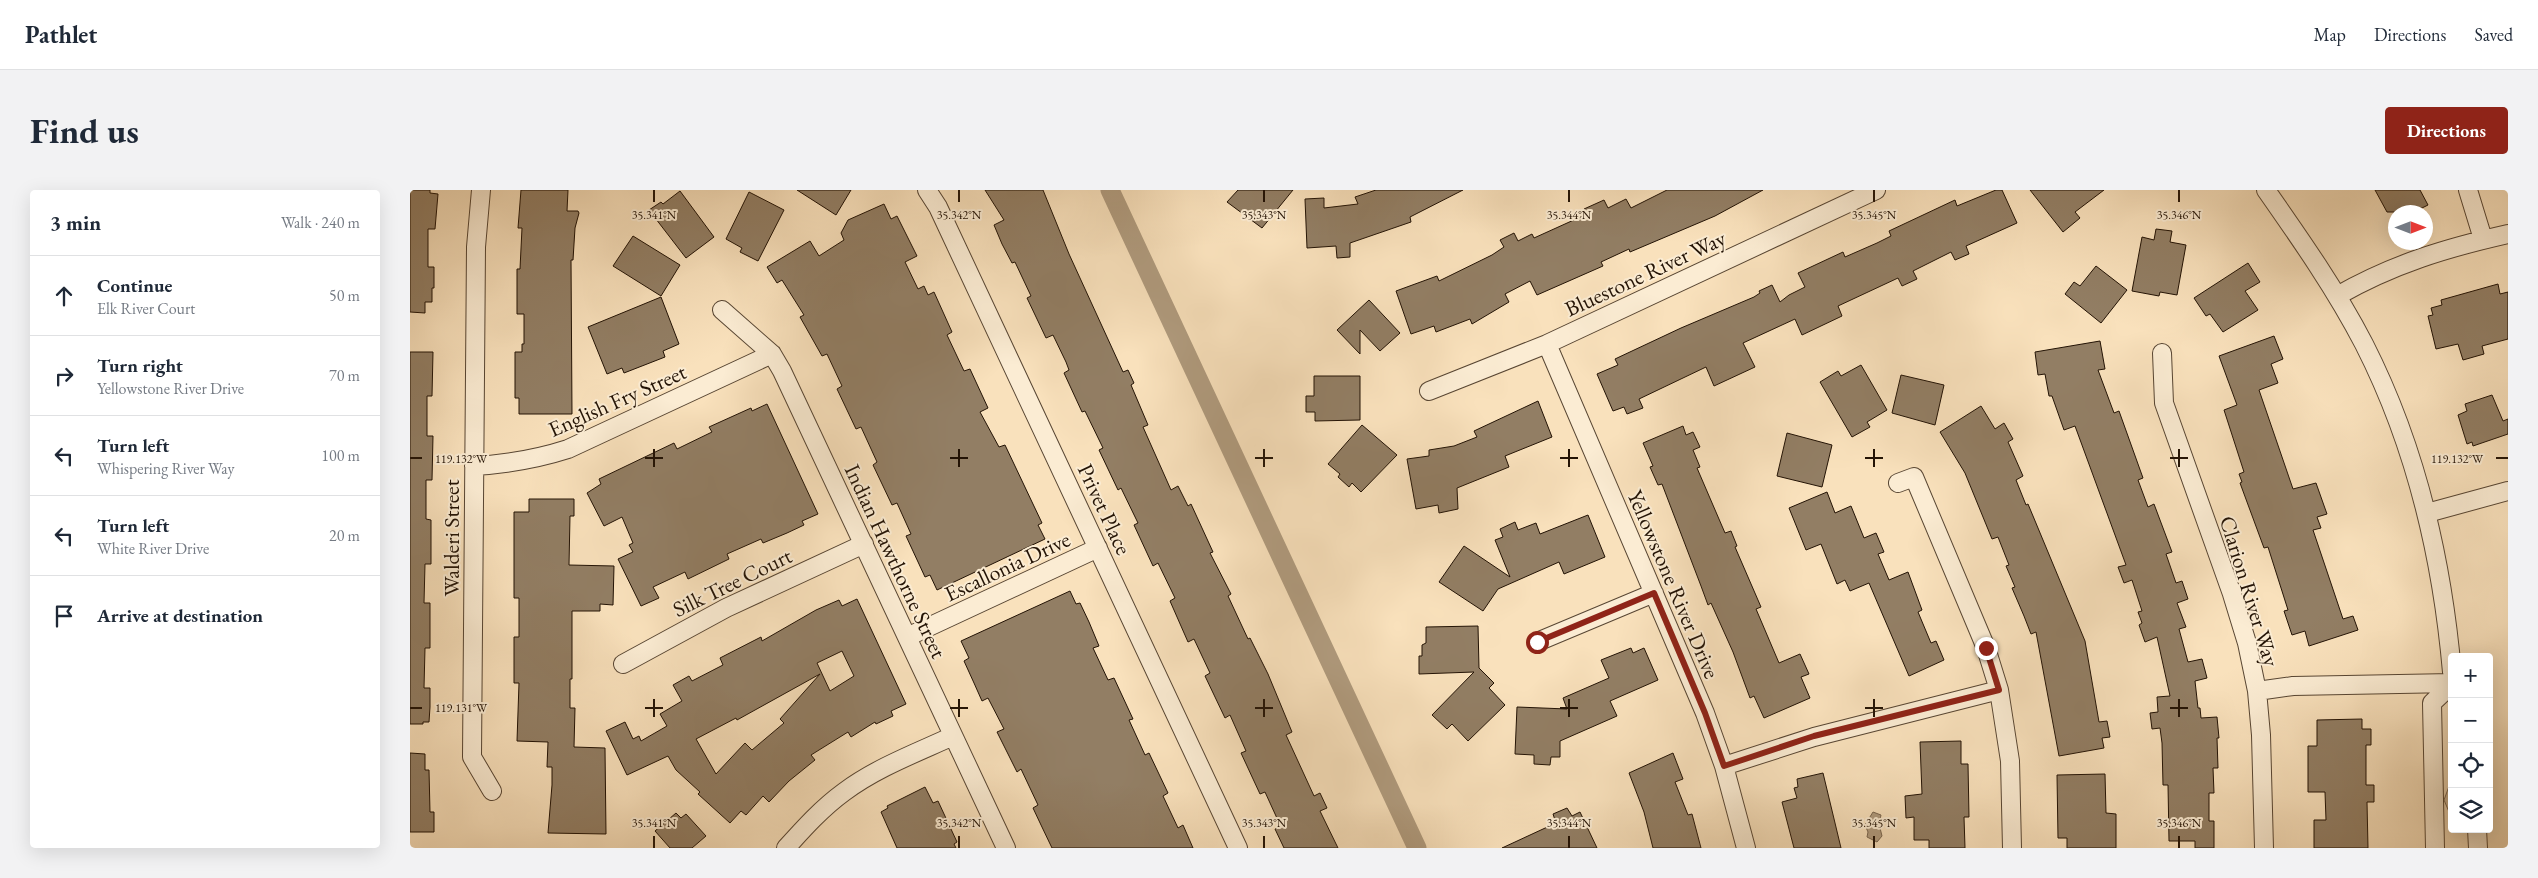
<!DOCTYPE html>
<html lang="en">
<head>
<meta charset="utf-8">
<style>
	:root { --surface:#fff; --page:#f2f2f3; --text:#1f2937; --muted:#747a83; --line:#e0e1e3; --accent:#8f2418 }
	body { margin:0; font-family:"EB Garamond",serif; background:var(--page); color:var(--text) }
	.controls { position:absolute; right:15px; bottom:15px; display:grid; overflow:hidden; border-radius:5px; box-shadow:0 5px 20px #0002 }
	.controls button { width:45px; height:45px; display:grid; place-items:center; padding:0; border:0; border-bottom:1px solid var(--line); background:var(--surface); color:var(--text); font:25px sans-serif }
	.compass { position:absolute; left:1978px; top:15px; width:45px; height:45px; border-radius:50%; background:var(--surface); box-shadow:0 5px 20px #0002; rotate:90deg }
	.stop { position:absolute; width:15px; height:15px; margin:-11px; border:4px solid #8f2418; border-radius:50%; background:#fff }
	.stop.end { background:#8f2418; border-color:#fff; box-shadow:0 1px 5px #0008 }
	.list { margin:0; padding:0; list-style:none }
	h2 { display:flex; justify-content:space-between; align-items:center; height:65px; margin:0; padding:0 20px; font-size:21px }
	h2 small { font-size:16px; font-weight:400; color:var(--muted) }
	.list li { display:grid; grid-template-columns:32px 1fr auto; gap:15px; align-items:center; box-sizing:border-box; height:80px; padding:0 20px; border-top:1px solid var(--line) }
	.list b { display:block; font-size:19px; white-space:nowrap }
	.list p { margin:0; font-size:16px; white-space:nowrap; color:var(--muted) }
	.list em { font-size:16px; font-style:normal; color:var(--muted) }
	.icon { flex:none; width:28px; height:28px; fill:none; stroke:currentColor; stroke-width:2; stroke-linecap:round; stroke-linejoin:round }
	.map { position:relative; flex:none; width:2098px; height:658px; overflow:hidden; border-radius:5px }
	header { display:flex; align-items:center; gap:30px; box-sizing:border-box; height:70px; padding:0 25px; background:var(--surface); border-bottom:1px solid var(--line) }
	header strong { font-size:24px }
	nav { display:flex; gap:28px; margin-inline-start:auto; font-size:18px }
	.intro { display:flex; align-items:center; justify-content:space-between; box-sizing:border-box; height:120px; padding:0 30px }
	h1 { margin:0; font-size:35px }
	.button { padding:12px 22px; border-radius:5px; background:var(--accent); color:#fff; font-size:18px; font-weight:700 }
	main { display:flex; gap:30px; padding:0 30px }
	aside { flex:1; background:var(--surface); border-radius:5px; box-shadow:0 5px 20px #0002 }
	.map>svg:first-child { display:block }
	.green { fill:#d5be9d; stroke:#7c6851 }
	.water { fill:#b09b7e; stroke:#78654e }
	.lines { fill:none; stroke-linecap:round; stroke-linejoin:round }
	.canal { stroke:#b09b7e; stroke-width:19 }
	.building { fill:#927e64; stroke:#231305; fill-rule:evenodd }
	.minor-casing { stroke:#584633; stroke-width:20 }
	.minor { stroke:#fbecd3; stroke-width:18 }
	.route { stroke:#8f2418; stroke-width:6 }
	.ticks { fill:none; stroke:#231305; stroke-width:2 }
	.labels { text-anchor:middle; stroke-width:4; stroke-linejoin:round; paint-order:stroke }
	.street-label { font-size:22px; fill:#231305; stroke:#fbecd3 }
	.ticks-label { font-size:12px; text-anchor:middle; fill:#231305; stroke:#fbecd3; stroke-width:4; stroke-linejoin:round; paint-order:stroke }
</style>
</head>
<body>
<header>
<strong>Pathlet</strong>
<nav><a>Map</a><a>Directions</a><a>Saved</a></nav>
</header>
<div class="intro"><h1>Find us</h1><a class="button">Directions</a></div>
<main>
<aside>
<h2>3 min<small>Walk · 240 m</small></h2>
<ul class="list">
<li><svg class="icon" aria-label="ahead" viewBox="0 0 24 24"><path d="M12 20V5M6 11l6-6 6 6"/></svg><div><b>Continue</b><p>Elk River Court</p></div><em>50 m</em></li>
<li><svg class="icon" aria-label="right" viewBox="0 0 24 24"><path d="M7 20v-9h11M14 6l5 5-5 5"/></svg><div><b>Turn right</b><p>Yellowstone River Drive</p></div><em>70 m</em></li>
<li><svg class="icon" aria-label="left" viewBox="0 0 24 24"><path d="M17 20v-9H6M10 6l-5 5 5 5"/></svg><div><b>Turn left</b><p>Whispering River Way</p></div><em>100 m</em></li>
<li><svg class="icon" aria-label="left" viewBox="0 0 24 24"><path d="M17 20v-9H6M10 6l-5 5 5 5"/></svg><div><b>Turn left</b><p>White River Drive</p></div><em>20 m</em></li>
<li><svg class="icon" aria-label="arrive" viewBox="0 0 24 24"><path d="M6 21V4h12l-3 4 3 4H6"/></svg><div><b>Arrive at destination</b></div></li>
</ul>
</aside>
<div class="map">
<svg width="2098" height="658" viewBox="0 0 2098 658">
	<rect width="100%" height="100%" fill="#f9e1bc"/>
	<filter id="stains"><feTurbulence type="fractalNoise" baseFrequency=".004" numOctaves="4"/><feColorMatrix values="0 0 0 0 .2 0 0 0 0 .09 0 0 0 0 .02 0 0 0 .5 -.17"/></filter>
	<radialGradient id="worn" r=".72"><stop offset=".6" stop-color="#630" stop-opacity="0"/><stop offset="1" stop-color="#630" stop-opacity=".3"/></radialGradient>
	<path class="green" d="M2042,588v41l-8,-19z"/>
	<path class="water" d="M1463,622l8,3 -2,9 3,12 -5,6 -10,-5 1,-5 -3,-7z"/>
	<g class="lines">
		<path class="canal" d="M700,0l307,658"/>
	</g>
	<path class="building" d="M0,0h20v3l8,1 -3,35h-7v38h6v21h-2v14h-7v11l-15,-1z
		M111,0h47l-1,21h11l1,2 -4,15 -2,32h-2l1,154h-53v-16h-4v-46h7v-8h2v-30h-7v-45h3l2,-41h-4z
		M387,0h54l-15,25z
		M575,0h58l26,64 54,118 5,-2 6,13 -3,2 17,40 -5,2 28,63 7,-4 10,20 3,-2 22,48 -3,1 21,41 -3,2 20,43 2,-1 18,36 24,58 -6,3 28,61 6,-3 7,15 -7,3 18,37h-54l-9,-19 6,-2 -16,-35 -5,2 -19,-41 5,-2 -16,-36 -5,3 -20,-42 5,-3 -16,-34 -6,3 -18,-41 5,-3 -17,-35 -5,3 -19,-41 4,-2 -17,-35 -3,2 -19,-40 4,-2 -18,-37 -3,1 -18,-39 5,-3 -3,-8 -13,-27 -7,3 -19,-40 4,-2 -16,-34 -3,1 -10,-19 -8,-19 10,-5z
		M828,0h55l-31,38 -35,-26z
		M966,0h87l-53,27 1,5 -61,21v14l-13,1 -1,-12 -29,2 -2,-49 19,-1v10l34,-4 -3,-7z
		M1257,0h96l-48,26 -85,36 -1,-3 -28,13 2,4 -66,29 -7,-14 -25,13 4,8 -37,22 -2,-5 -34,13 -2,-6 -23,8 -15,-43 41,-15 2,5 53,-26 12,-8 -4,-7 14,-7 4,8 14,-7 2,4 53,-24 -3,-5 20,-9 4,8 18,-9 5,9z
		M1586,0h6l15,33 -51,23 3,8 -14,6 -4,-8 -38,19 4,8 -15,7 -4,-8 -60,28 4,10 -40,19 -7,-16 -52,24 12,24 -41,19 -8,-19 -67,32 4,9 -16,6 -3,-7 -11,4 -16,-37 21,-9 -3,-6 66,-31 73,-31 6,-4 -1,-2 13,-6 8,17 9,-7 16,-8 -7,-14 45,-21 2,5 32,-14 14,-7 -2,-5 66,-31 2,6z
		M1620,0h74l-29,22 5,6 -17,14z
		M1965,0h45l8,15 -14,7h-27z
		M270,1l34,46 -28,21 -37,-48 12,-8 2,2z
		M339,2l35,18 -26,51 -18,-9 2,-4 -16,-9z
		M474,14l7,15 6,-3 20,40 -12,6 13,27 6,-3 4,9 6,-3 18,40 -5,3 17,36 6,-2 18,39 -8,4 19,35 6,-2 37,78 -4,2 7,14 -108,51 -7,-15 -5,2 -19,-41 5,-2 -14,-31 -5,2 -19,-40 4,-3 -16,-35 -5,2 -19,-40 5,-3 -15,-32 -5,2 -22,-39 4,-2 -22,-35 -5,3 -10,-16 43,-26 9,15 25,-16 -3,-7 7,-13z
		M1746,39l16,2 -2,11 16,3 -9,50 -17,-3 -1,4 -27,-5 10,-54 12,3z
		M223,46l47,29 -19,31 -48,-30z
		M1838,73l12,19 -15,9 13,19 -35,22 -13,-18 -4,2 -12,-18z
		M1686,76l31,24 -26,33 -36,-29 9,-12 6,4z
		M2088,94l2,10 8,-2v47l-26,7 2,8 -21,6 -5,-16 -22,5 -8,-33 5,-1 -2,-7 11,-3 -1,-5z
		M251,107l18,47 -16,7 2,6 -41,16 -2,-5 -15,6 -19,-47z
		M959,110l31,33 -20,18 -20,-21v24l-23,-24z
		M1864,146l9,23 -12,5 7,19 -19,7 34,99 23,-6 11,31 -10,3 4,11 -8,2 30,89 10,-3 5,14 -49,16 -4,-15 -13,4 -8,-24 4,-1 -20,-63 -4,1 -24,-65 2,-1 -3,-8 5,-2 -20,-62 13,-5 -18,-49z
		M1690,151l5,28 -7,1 16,43 5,-2 24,67 -5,2 10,27 6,-3 18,48 -6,2 10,29 6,-2 6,18 -11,4 9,24 -7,2 9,33 14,-3 5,19 -12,3 3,27h2l1,10 16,-1 2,21h-2l1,30h-5l1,25h-5v28h5v27h-19v-7h-26l-1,-56h-5l-1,-42 -2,-15 -8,1 -2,-16 8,-1 -1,-15 13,-1 -13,-59 -12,5 -6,-17 3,-2 -4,-11 4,-1 -10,-31 -8,3 -6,-16 8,-2 -51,-139 -11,4 -12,-34h-3l-4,-22 -7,1 -3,-23z
		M0,162h23l-1,44h-5v40h6l-1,44h-6v39l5,1v44h-6l-1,39h6v45h-5l-1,40h6v19l-1,15h-6v2h-13z
		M1451,175l26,45 -20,12 3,5 -18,10 -32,-55 18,-11 3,5z
		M1491,185l43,10 -9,40 -43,-12z
		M904,186h46v44l-45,1v-9h-9v-16h8z
		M2082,205l11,26 5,-2v15l-35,12 -1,-4 -5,2 -9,-29 9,-4 -2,-7z
		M1128,211l14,36 -47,19 4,11 -52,21 1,21 -19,4 -1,-8 -22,4 -9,-50 22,-3v-6l25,-4 23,-9 -3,-6z
		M357,214l51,110 -16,7 2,4 -17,8 -24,10 -2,-4 -34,15 2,5 -41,20 -3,-7 -32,15 6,11 -18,8 -23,-47 15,-7 -4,-7 4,-2 -11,-26 -18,9 -17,-33 14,-9 -2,-5 75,-36 3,6 35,-17 -3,-5 42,-19 1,3z
		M1571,216l14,23 9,-6 9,16 -5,3 15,34 -7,4 10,25 2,-1 57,137 14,81 8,-1 3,16 -8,1 2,10 -45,8 -23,-124 -5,2 -7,-18 -12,-28 3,-1 -9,-21 3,-1 -11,-28 -6,2 -27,-66 -25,-41z
		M952,235l35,30 -36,37 -9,-9 -3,4 -11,-10 2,-3 -12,-10z
		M1273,236l3,9 7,-3 7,15 -7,3 7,17 -3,1 28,65 6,-2 6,15 -2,1 26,60 -5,2 23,54 21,-9 9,20 -8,3 9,21 -46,20 -10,-22 -4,2 -17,-46 -22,-49 -3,2 -7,-19 -39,-102 -4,1 -8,-18 3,-1 -10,-23z
		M1377,243l45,12 -10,42 -45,-11z
		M1417,302l8,21 16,-7 13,32 12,-5 8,19 -6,2 11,26 19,-8 14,38 -4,2 13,31 5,-2 8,19 -35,16 -40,-93 -19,8 -5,-11 -8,4 -16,-40 -15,6 -17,-42z
		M119,309h45v17h-4l-1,49 45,1 -1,39 -13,-1v7h-28v68h-2v29h5l-1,39 31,1 1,86 -58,-1 4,-48v-18h-5l1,-25 -31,-1 2,-58h-5v-46h5v-39h-5v-86h15z
		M1178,325l17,42 -41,17 -5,-12 -61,27 -15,22 -44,-29 25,-36 46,31 -15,-37 8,-3 -3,-8 15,-7 3,8 18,-7 4,11z
		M660,401l6,13 4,-1 9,19 10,24 -6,2 15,32 6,-2 19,41 -4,1 16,35 4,-2 19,40 -5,3 15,32 5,-3 10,23h-141l-11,-23 -8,-17 5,-3 -17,-36 -4,3 -20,-40 7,-3 -16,-31 -6,3 -8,-18 -10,-22 5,-3 -8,-17z
		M447,409l49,105 -15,7 2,5 -17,8 -1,-2 -24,15 -3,-5 -37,23 4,5 -26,21 -20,21 -6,-6 -17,19 -5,-4 -11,12 -32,-29 2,-2 -24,-22 -8,-14 -41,19 -21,-44 19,-9 8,17 6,-3 2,5 26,-15 -7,-12 22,-13 -9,-16 16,-9 3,5 31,-16 -3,-7 41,-21 1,4 54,-31 23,-10 3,6zM432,461l12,25 -24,15 -13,-28zM410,484l-40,45 4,4 -32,27 -7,-7 -29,31 -20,-35 40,-21 1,2z
		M1068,436l1,42 15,15 -5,5 16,17 -37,36 -16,-17 -5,5 -15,-14 42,-43 -55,2v-18h3v-11l4,-2v-16z
		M1221,458l2,5 11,-5 14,32 -48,21 7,15 -57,25v16h-9l-1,8 -16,-1v-9l-19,-1 2,-47 50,2 -4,-11 46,-20 -8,-18z
		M1952,529v10h9v16h-5v40h8v17h-7l1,46h-54v-28h12l-1,-28h-17v-46h9v-26z
		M1551,551v23h7l1,53h-5l1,31h-36v-8h-15v-23l-8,1 -1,-22 17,-2 -2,-52z
		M0,563l15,1v16h4l1,42h4v20h-24z
		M1263,563l10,26 -8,3 13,33 4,-1 9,34h-48l-9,-36 -15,-39z
		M1413,583l18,75h-47l-12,-46 15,-4 -3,-10 4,-1 -1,-8z
		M1695,584l1,39 10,1v34h-49v-10h-9l-1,-63z
		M515,597l8,16 5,-2 19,41 -3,2 2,4h-59l-16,-36 7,-4 -1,-2z
		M1157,618l5,8 8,-4 17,36h-95l54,-25 -3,-9z
		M266,623l5,5 5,-4 20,22 -14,12h-22l-15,-17z"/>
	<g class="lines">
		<defs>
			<path id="minor" d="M71,0l-5,57 -4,510 20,34
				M517,0l11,17 300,641
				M1856,0c35,50 70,100 98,154 52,102 78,214 88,328
				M2058,0l15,49
				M1927,106c56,-32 109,-48 171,-62
				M312,120l50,44 10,17 224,477
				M1137,154l158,369 19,53 22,82
				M1752,163l2,50 68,191 15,49 10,48 4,44 3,113
				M1019,201l118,-47 329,-154
				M64,276c33,-2 63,-7 94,-17l204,-95
				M1488,293l16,-6 72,171 13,42 11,71 2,87
				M2017,323l81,-22
				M497,447l191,-89
				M1127,452l117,-49
				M213,474l103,-56 138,-64
				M1847,501l36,-5 159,-3
				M1314,576l90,-29 185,-47
				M2067,639l1,19
				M376,658c18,-20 36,-40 58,-56 32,-24 72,-39 109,-56
				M2025,658l-3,-145 20,-19"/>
		</defs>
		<use href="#minor" class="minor-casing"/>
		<use href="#minor" class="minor"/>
	</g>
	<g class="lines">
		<path class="route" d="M1127,452l117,-49 51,120 19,53 90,-30 185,-46 -13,-42"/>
	</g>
	<path class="ticks" d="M244,0v12M549,0v12M854,0v12M1159,0v12M1464,0v12M1769,0v12M244,259v18M549,259v18M854,259v18M1159,259v18M1464,259v18M1769,259v18M0,268h12M235,268h18M540,268h18M845,268h18M1150,268h18M1455,268h18M1760,268h18M2086,268h12M244,509v18M549,509v18M854,509v18M1159,509v18M1464,509v18M1769,509v18M0,518h12M235,518h18M540,518h18M845,518h18M1150,518h18M1455,518h18M1760,518h18M244,646v12M549,646v12M854,646v12M1159,646v12M1464,646v12M1769,646v12"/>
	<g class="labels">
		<g class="street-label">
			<text transform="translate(1235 83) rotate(-25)" y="8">Bluestone River Way</text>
			<text transform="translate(207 210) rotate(-24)" y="8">English Fry Street</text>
			<text transform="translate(695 319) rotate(65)" y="8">Privet Place</text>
			<text transform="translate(41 348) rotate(-90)" y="8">Walderi Street</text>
			<text transform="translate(486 371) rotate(65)" y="8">Indian Hawthorne Street</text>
			<text transform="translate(597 376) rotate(-25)" y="8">Escallonia Drive</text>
			<text transform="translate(322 392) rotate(-26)" y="8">Silk Tree Court</text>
			<text transform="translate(1264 394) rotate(67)" y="8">Yellowstone River Drive</text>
			<text transform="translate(1840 401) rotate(73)" y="8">Clarion River Way</text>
		</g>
	</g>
	<g class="ticks-label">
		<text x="244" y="29">35.341°N</text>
		<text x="549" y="29">35.342°N</text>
		<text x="854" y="29">35.343°N</text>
		<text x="1159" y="29">35.344°N</text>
		<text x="1464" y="29">35.345°N</text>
		<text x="1769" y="29">35.346°N</text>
		<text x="2047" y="273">119.132°W</text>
		<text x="51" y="273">119.132°W</text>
		<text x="51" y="522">119.131°W</text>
		<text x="244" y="637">35.341°N</text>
		<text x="549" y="637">35.342°N</text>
		<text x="854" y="637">35.343°N</text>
		<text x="1159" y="637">35.344°N</text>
		<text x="1464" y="637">35.345°N</text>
		<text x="1769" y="637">35.346°N</text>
	</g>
	<rect width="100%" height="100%" filter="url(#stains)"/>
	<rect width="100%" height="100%" fill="url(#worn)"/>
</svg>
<div class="controls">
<button>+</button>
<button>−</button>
<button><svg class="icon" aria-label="locate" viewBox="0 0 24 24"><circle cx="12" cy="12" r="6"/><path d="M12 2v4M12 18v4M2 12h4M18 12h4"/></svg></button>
<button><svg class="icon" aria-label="layers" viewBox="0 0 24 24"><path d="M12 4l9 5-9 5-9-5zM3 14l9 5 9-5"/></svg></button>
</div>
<svg class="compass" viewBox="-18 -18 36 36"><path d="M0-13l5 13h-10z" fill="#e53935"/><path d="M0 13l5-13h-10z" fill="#747a83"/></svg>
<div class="stop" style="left:1127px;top:452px"></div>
<div class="stop end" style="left:1576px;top:458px"></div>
</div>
</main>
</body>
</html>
